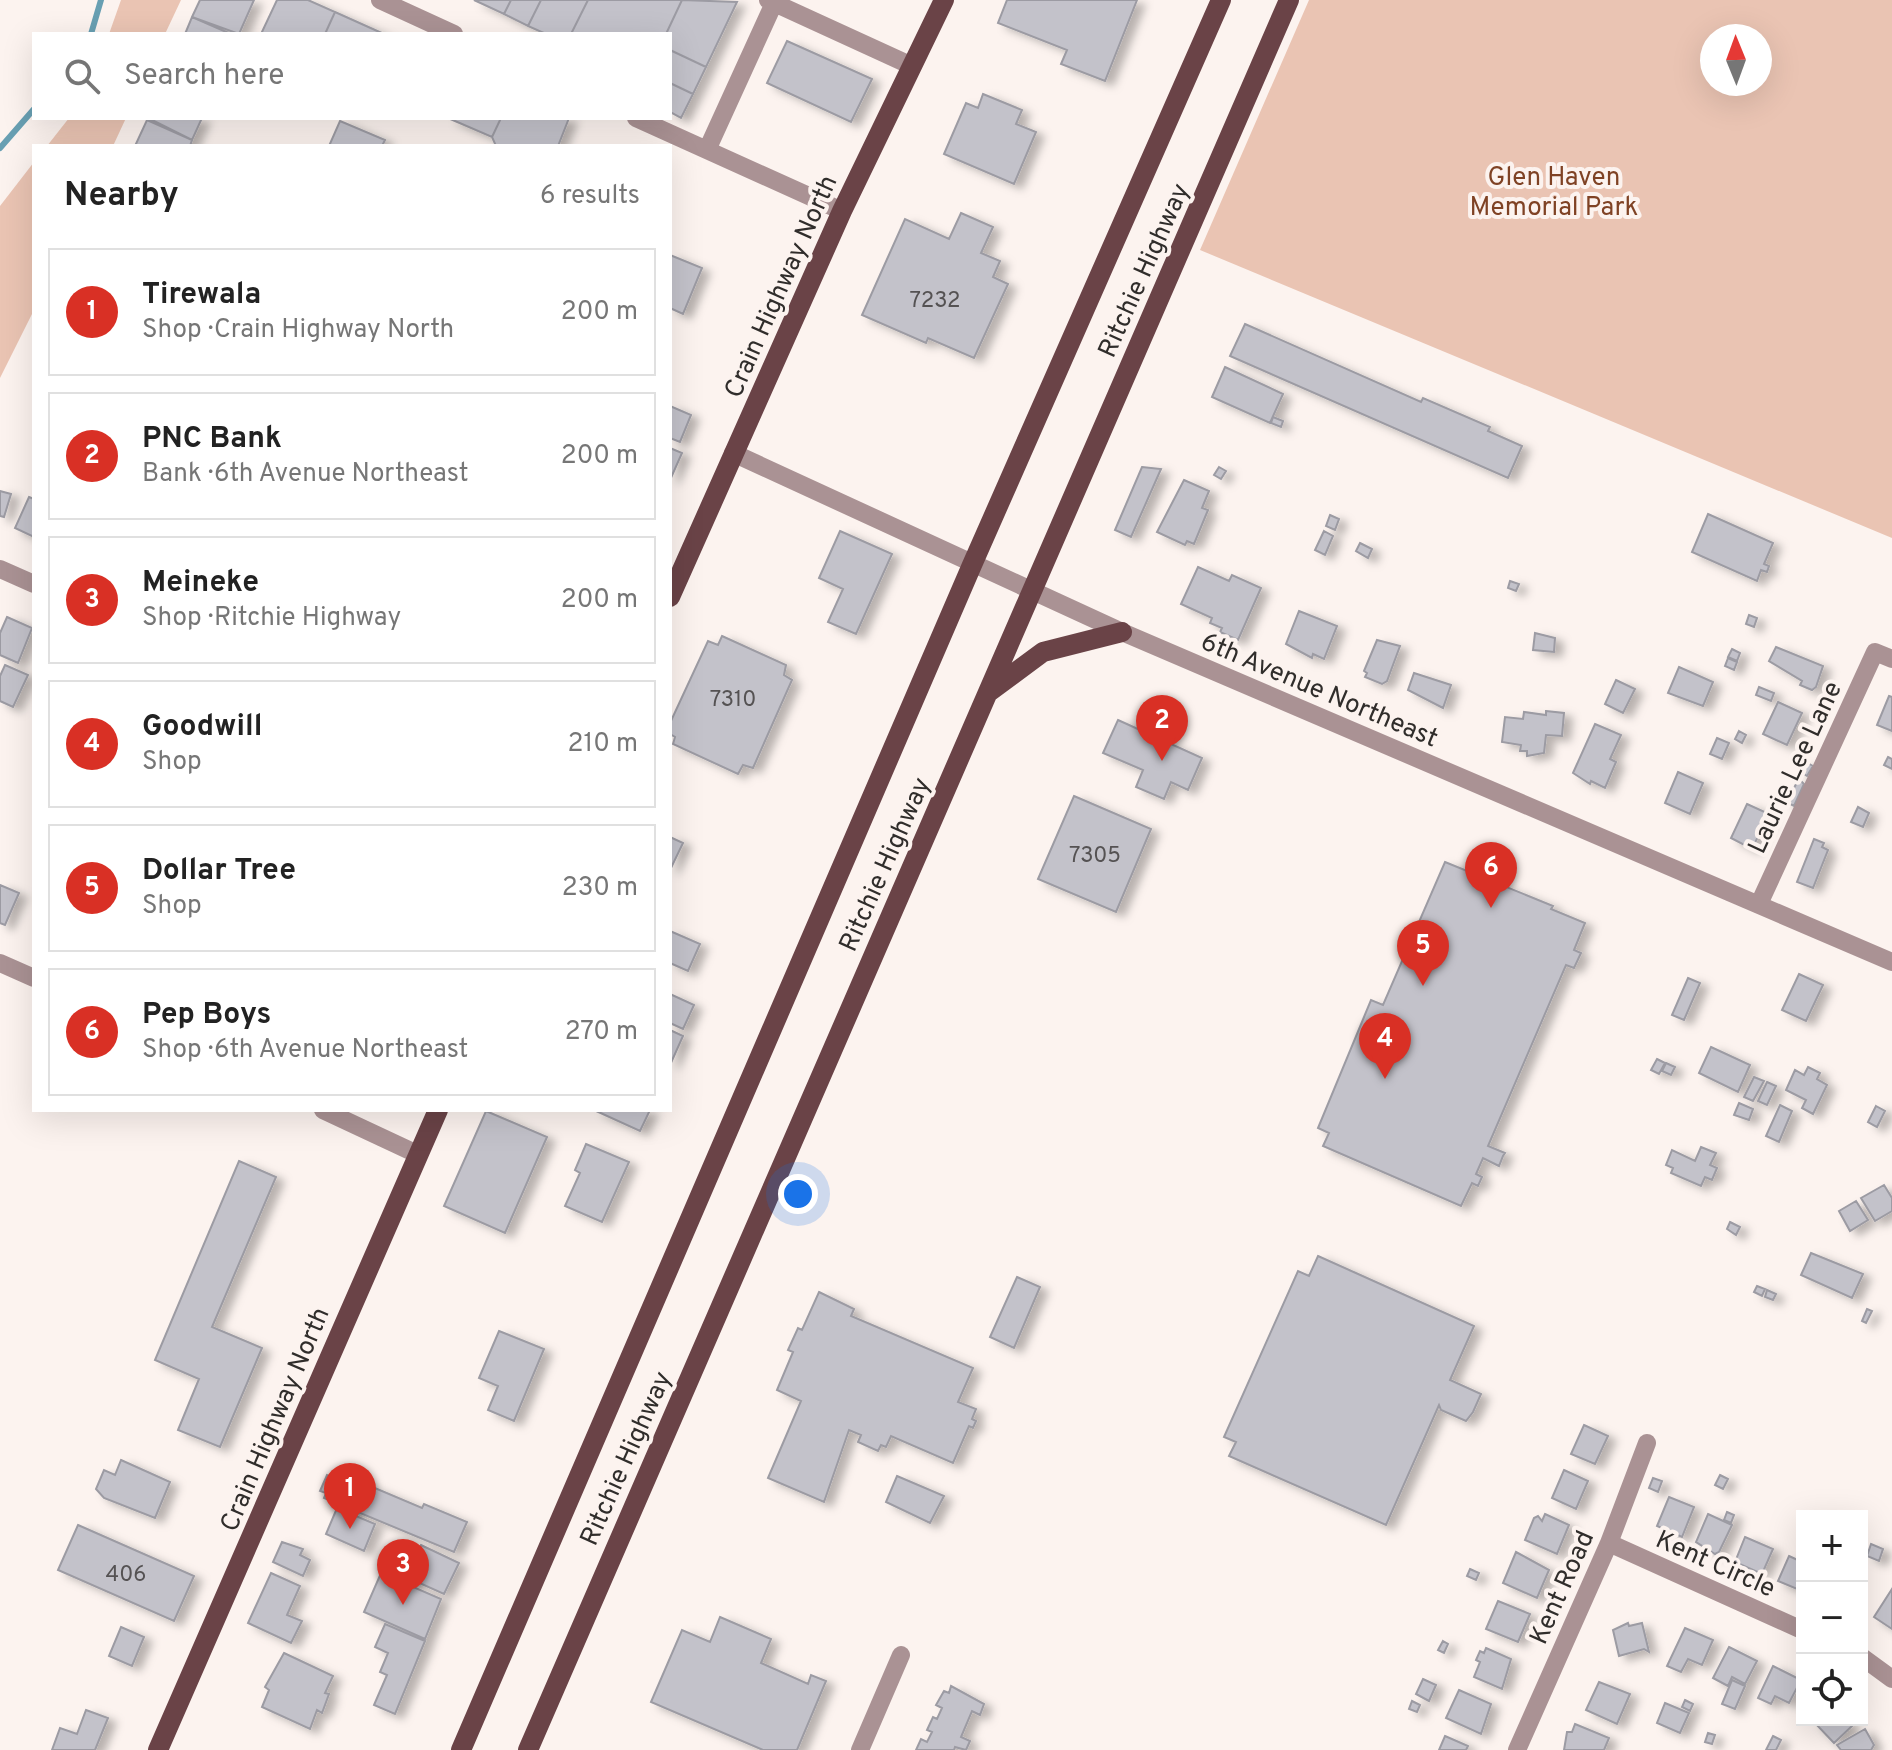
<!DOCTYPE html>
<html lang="en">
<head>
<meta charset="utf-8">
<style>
	:root { --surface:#fff; --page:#f6f6f6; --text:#222; --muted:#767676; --line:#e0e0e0; --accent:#d93025 }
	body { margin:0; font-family:Overpass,sans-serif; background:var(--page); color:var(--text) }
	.controls { position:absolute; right:24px; bottom:24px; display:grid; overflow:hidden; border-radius:0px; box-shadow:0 8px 32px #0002 }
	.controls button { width:72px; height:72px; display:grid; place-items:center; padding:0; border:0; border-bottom:2px solid var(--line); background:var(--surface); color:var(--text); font:40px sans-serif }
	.compass { position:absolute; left:1700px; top:24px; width:72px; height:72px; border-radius:50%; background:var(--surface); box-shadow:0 8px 32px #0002; rotate:359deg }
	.you { position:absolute; left:798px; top:1194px; width:28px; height:28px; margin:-20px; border:6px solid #fff; border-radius:50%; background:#1a73e8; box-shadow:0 0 0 12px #1a73e833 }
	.badge { display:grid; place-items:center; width:52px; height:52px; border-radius:50%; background:var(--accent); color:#fff; font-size:26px; font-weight:700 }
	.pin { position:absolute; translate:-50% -66px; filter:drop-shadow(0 2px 4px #0008) }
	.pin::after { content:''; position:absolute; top:42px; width:28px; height:24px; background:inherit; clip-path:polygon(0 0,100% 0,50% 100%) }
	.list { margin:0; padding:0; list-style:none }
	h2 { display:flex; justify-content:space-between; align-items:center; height:104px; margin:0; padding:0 32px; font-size:34px }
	h2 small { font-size:26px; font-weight:400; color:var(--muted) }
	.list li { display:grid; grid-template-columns:52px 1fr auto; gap:24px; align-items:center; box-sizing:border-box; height:128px; margin:0 16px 16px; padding:0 16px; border:2px solid var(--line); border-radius:0px }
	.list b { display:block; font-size:30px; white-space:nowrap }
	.list p { margin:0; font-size:26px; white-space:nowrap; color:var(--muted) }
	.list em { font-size:26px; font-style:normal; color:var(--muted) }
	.icon { flex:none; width:44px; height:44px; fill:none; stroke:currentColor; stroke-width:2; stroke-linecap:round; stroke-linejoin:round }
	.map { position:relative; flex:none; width:1892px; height:1750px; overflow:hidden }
	.search { position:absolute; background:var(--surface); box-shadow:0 8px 32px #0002; left:32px; top:32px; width:640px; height:88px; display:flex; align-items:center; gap:20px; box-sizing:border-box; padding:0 28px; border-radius:0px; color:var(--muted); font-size:30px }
	.panel { position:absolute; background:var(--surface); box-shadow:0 8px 32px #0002; left:32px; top:144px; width:640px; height:968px; border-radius:0px }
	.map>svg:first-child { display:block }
	.green { fill:#eac4b3; fill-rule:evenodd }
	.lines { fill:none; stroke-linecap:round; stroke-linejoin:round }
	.stream { stroke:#689fb2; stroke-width:6 }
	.building { fill:#c3c2ca; stroke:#9c9ba3; stroke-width:2; filter:url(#shadow) }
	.minor { stroke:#aa9294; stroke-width:18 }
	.primary { stroke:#6a4347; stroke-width:20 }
	.labels { text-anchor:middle; stroke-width:8; stroke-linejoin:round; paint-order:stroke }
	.number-label { font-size:22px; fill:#555253 }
	.park-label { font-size:26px; fill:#7f4224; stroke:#fcf3ef }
	.street-label { font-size:26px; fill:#302d2b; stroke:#fcf3ef }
</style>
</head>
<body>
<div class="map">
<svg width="1892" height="1750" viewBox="0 0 1892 1750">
	<defs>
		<filter id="shadow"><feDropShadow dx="8" dy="4.5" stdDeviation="4" flood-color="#0004"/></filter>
	</defs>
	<rect width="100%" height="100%" fill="#fcf3ef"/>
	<path class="green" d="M121,0h60l-16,34h-56z
		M1309,0h583v538l-692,-288zM1760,36v48h-48v-48z
		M69,118h57l-13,28h-66z
		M34,162v148l-34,68v-172z"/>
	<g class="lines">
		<path class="stream" d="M91,34l10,-34
			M0,148l34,-39"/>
	</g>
	<path class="building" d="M200,0h54l-15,34 -47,-17z
		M277,0h31l27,12 -10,22h-64z
		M474,0h37l-7,14z
		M511,0h30l-13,26 -24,-12z
		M541,0h47l-17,34h-25l-18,-8z
		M588,0h94l-16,34h-95z
		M682,0l55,2 -31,65 -36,-17v-16h-4z
		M1007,0h130l-32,81 -44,-17 6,-14 -69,-27z
		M335,12l49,22h-59z
		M192,17l39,17h-46z
		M787,41l85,38 -21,43 -84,-39z
		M670,50l36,17 -13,27 -23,-11z
		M670,83l23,11 -12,24 -11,-6z
		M983,94l39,16 -6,14 20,8 -22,52 -70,-30 22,-51 12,5z
		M148,118h54l-10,22z
		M448,118h53l-9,19z
		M501,118h68l-11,28h-62l-4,-9z
		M147,120l45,20 -2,6h-55z
		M340,121l45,19 -3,6h-53z
		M961,213l32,14 -12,26 19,8 -7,16 15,7 -34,74 -46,-20 -2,5 -64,-28 43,-96 44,20z
		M670,255l32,13 -19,46 -13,-6z
		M1245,324l176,78 2,-4 67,29 -2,4 34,15 -14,32 -278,-122z
		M1225,367l58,27 -13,29 -58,-26z
		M670,406l21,9 -11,27 -10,-4z
		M1273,417l10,4 -2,6 -10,-4z
		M670,448l12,5 -12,27z
		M1142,467l19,2 -30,68 -16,-7z
		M1219,467l7,4 -5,8 -7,-4z
		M1184,480l25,11 -7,17 6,2 -14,34 -7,-3 -2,4 -28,-13z
		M0,491l11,3 -7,23 -4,-1z
		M29,497l5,2v38l-19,-9z
		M1708,514l65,29 -9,21 5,2 -2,6 -6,-2 -4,11 -65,-29z
		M1330,515l9,4 -4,11 -9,-4z
		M840,531l52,23 -36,80 -28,-12 15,-33 -24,-11z
		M1324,531l9,5 -8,19 -10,-5z
		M1360,543l12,6 -4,9 -12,-7z
		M1198,567l31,14 3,-6 29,13 -23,52 -18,-8 2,-4 -12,-5 2,-5 -31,-14z
		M1510,581l9,3 -3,7 -8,-3z
		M1299,611l38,15 -13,33 -11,-5 -1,4 -26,-14z
		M1749,615l8,3 -3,9 -8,-3z
		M7,617l25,11 -14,35 -18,-8v-22z
		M1535,633l20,5 -1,14 -21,-2z
		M722,636l64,29 -2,10 8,5 -39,88 -10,-3 -5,9 -65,-30 2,-7 -5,-3v-11l38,-82 10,4z
		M1377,640l23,6 -13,35 -5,3 -17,-7 2,-4 -3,-2z
		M1776,647l47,19 -7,21 -4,3 -12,-5 2,-4 -33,-20z
		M1732,649l8,4 -3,8 -9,-4z
		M1728,658l9,4 -3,8 -9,-4z
		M5,665l23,10 -15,32 -13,-6v-25z
		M1679,667l34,15 -10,24 -35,-13z
		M1414,673l37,12 -8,23 -35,-18z
		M1616,680l19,9 -12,24 -18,-9z
		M1759,687l15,6 -3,8 -15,-6z
		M1889,696l3,1v34l-15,-6z
		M1778,702l24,11 -15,32 -24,-11z
		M1546,711l18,2 -2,23 -16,-1 -2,18 -17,3v-5h-7l1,-6 -19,-3 3,-25 18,2 1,-7 22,3z
		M1118,720l84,38 -14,32 -17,-8 -7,17 -28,-12 7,-17 -40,-17z
		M1595,724l26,11 -11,24 6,3 -11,26 -14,-7 -1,3 -17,-11z
		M1739,731l7,4 -4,8 -7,-4z
		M1717,738l12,5 -7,16 -12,-5z
		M1888,757l4,2v10l-8,-4z
		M1806,762l7,4 -6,10 -7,-4z
		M1678,772l25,11 -13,31 -25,-11z
		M1799,779l5,5 -10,22 -8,-4z
		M1074,796l77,33 -35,83 -78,-33z
		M1747,804l22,10 -17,35 -21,-11z
		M1858,807l11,6 -6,14 -12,-5z
		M670,837l13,6 -13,27z
		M1814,839l10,4 -2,4 6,3 -15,38 -16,-6z
		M1445,862l108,44 -2,3 34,14 -11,27 7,3 -7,15 -8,-3 -78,181 17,7 -2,3 -4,10 -16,-8 -7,16 6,3 -4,9 -6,-3 -11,23 -138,-60 6,-13 -11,-5 53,-128 12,5z
		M0,885l19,8 -14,32 -5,-2z
		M670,931l30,13 -12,27 -18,-8z
		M1799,974l24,11 -17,36 -24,-11z
		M1688,978l12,5 -16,37 -12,-5z
		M670,994l24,11 -11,24 -13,-6z
		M670,1030l13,6 -13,29z
		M1711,1047l39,18 -12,27 -39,-19z
		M1657,1059l8,4 -6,11 -8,-4z
		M1666,1063l9,4 -4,8 -9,-4z
		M1808,1067l12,6 -3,6 10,6 -14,29 -11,-6 4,-8 -20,-10 9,-20 9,5z
		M1754,1077l10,4 -11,20 -9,-4z
		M1767,1082l9,4 -9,19 -9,-4z
		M1739,1103l14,6 -4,11 -15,-5z
		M1780,1105l12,6 -13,31 -13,-6z
		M1876,1106l9,5 -8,16 -9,-5z
		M594,1110h56l-10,21z
		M486,1111l61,26 -42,96 -61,-27z
		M586,1144l43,18 -27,60 -37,-16 15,-33 -5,-3z
		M1701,1147l15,6 -6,12 7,3 -5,12 -7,-3 -4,9 -30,-13 2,-5 -7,-3 6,-15 23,11z
		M239,1161l37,16 -64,150 50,21 -42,99 -42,-17 21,-51 -44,-19z
		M1884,1185l8,13v13l-17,10 -14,-23z
		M1856,1201l12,19 -18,11 -11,-20z
		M1730,1222l10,5 -4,8 -9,-6z
		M1811,1253l52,21 -11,24 -51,-23z
		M1318,1256l156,70 -24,54 31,14 -8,18 -7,9 -25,-11 -2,-5 -53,120 -157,-69 7,-14 -12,-5 74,-166 11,5z
		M1017,1277l23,10 -26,61 -24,-11z
		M1757,1286l8,3 -3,7 -8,-4z
		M1767,1290l9,4 -3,6 -8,-3z
		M819,1292l35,17 -3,7 122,52 -15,34 18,7 -4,10 4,2 -3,7 -4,-2 -16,37 -62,-27 -5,11 -5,-2 -3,6 -20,-9 3,-7 -12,-5 -25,72 -56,-24 33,-77 -24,-11 16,-38 -5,-2 10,-22 4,2z
		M1867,1309l5,2 -6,12 -4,-2z
		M499,1331l45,18 -30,72 -26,-11 10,-24 -19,-8z
		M1584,1425l24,11 -13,28 -24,-10z
		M121,1460l49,22 -15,36 -51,-20 -8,-9 8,-19 11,5z
		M1564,1470l24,11 -12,28 -24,-11z
		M337,1472l85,36 2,-4 43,18 -13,30 -130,-54 2,-5 -6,-2 7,-16 7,3z
		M1720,1475l8,4 -5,10 -8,-4z
		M897,1476l47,20 -14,27 -44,-21z
		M1653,1478l9,3 -4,11 -9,-4z
		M1669,1497l25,10 -12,30 -25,-11z
		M337,1508l38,16 -11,27 -38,-17z
		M1727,1512l7,3 -3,8 -7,-3z
		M1545,1514l24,11 -12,29 -32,-14 9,-22 4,-2 4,5z
		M1708,1514l24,11 -13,27 -4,2 -19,-12z
		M78,1525l116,51 -20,45 -116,-51z
		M1745,1537l28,12 -11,25 -27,-12z
		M282,1542l21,7 -3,6 10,5 -7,16 -30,-14z
		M1871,1544l12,5 -4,12 -12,-5z
		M421,1545l38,18 -15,31 -38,-17z
		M1516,1552l33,18 -12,28 -34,-15z
		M1789,1556l13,6v29l-24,-10z
		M1470,1569l9,4 -3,7 -9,-4z
		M271,1573l29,13 -13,29 15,6 -11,22 -43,-20z
		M381,1573l60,26 -16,40 -61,-27z
		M1892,1589v40l-18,-12z
		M1498,1601l32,13 -12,28 -32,-13z
		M720,1617l51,22 -10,24 47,21 3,-9 15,6 -29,69h-34l-112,-48 31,-72 28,12z
		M1628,1623l1,3 13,-3 7,29 -5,-3 -25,7 -6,-26z
		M385,1624l40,17 -30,73 -21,-9 13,-30 -7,-3 8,-19 -13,-6z
		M121,1627l23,10 -12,29 -23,-10z
		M1685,1628l28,12 -11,25 -14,-6 -7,13 -14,-6z
		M1443,1641l5,3 -4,9 -6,-3z
		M1729,1647l28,14 -12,23 -13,-7 -4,9 -15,-8z
		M1486,1648l25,11 -9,30 -28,-12 6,-15 -4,-2 4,-9 4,2z
		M284,1653l49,23 -8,17 4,1 -7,19 -5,-3 -7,19 -48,-22 7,-17 -4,-3z
		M1773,1666l28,14 -12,23 -14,-7 -4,8 -13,-6z
		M1423,1679l13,6 -7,16 -13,-7z
		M1732,1680l13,6 -10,23 -13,-5z
		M1599,1682l31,12 -13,30 -31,-14z
		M951,1686l33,18 -4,11 -8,-4 -11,26 9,4 -4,9 -11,-3 -1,3h-38l5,-11 6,3 5,-10 -5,-2 6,-13 4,2 5,-11 -6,-3 8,-14 5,2z
		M1459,1690l32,14 -10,30 -35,-16z
		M1685,1700l8,4 -3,7 -8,-4z
		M1412,1701l8,4 -3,7 -8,-3z
		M1665,1703l24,10 -9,20 -23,-10z
		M86,1710l22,8 -13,32h-43l8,-22 17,6z
		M1846,1720l6,6 -18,17 -21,-22z
		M1575,1724l34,14 -5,12h-40l3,-18h5z
		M1865,1729l9,16 -3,5h-30l-4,-5z
		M1708,1733l7,2 -3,9 -7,-2z
		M1445,1736l23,10 -2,4h-27z
		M1773,1736l8,4 -5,10h-10z"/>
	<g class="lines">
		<path class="minor" d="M380,0l74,34
			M768,0l144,66
			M636,118l206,93
			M707,150l67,-147
			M733,453l389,179 770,330
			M0,569l34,15
			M1759,904l116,-252 17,7
			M0,963l34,15
			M323,1110l94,44
			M1609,1543l193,87
			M1862,1657l30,22
			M860,1750l41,-95
			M1517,1750l92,-207 38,-100"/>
		<path class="primary" d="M670,597l172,-386 102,-211
			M989,692l54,-40 79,-20
			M158,1750l280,-640
			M461,1750l511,-1185 249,-565
			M528,1750l761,-1750"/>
	</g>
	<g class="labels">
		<g class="number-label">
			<text x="935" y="307">7232</text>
			<text x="733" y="706">7310</text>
			<text x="1095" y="862">7305</text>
			<text x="126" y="1581">406</text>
		</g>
		<g class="park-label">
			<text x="1554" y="185">Glen Haven<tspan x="1554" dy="30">Memorial Park</tspan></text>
		</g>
		<g class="street-label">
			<text transform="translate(1143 270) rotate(-66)" y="9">Ritchie Highway</text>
			<text transform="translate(780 286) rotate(-66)" y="9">Crain Highway North</text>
			<text transform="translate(1320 689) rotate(23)" y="9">6th Avenue Northeast</text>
			<text transform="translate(1794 767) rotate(-65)" y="9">Laurie Lee Lane</text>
			<text transform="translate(884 864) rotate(-66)" y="9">Ritchie Highway</text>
			<text transform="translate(274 1419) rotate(-67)" y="9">Crain Highway North</text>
			<text transform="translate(625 1458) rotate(-66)" y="9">Ritchie Highway</text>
			<text transform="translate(1716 1563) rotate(24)" y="9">Kent Circle</text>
			<text transform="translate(1561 1587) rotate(-66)" y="9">Kent Road</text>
		</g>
	</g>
</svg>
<div class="controls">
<button>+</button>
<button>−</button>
<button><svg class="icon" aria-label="locate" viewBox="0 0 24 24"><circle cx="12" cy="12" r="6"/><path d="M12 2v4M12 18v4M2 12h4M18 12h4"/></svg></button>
</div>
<svg class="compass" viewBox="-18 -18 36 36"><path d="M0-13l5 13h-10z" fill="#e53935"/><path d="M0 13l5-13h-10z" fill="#767676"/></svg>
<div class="you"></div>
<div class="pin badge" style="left:350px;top:1529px">1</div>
<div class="pin badge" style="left:1162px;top:761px">2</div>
<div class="pin badge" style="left:403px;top:1605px">3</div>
<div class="pin badge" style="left:1385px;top:1079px">4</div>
<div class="pin badge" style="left:1423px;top:986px">5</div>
<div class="pin badge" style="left:1491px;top:908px">6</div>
<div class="search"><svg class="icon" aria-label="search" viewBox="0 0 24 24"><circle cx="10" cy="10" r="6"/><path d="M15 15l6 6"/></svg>Search here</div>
<section class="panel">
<h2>Nearby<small>6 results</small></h2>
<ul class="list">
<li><span class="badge">1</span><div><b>Tirewala</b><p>Shop · Crain Highway North</p></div><em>200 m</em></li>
<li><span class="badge">2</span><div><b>PNC Bank</b><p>Bank · 6th Avenue Northeast</p></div><em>200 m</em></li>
<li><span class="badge">3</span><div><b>Meineke</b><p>Shop · Ritchie Highway</p></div><em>200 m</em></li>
<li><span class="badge">4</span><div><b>Goodwill</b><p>Shop</p></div><em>210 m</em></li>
<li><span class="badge">5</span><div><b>Dollar Tree</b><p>Shop</p></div><em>230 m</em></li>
<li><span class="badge">6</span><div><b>Pep Boys</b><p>Shop · 6th Avenue Northeast</p></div><em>270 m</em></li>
</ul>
</section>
</div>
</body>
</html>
